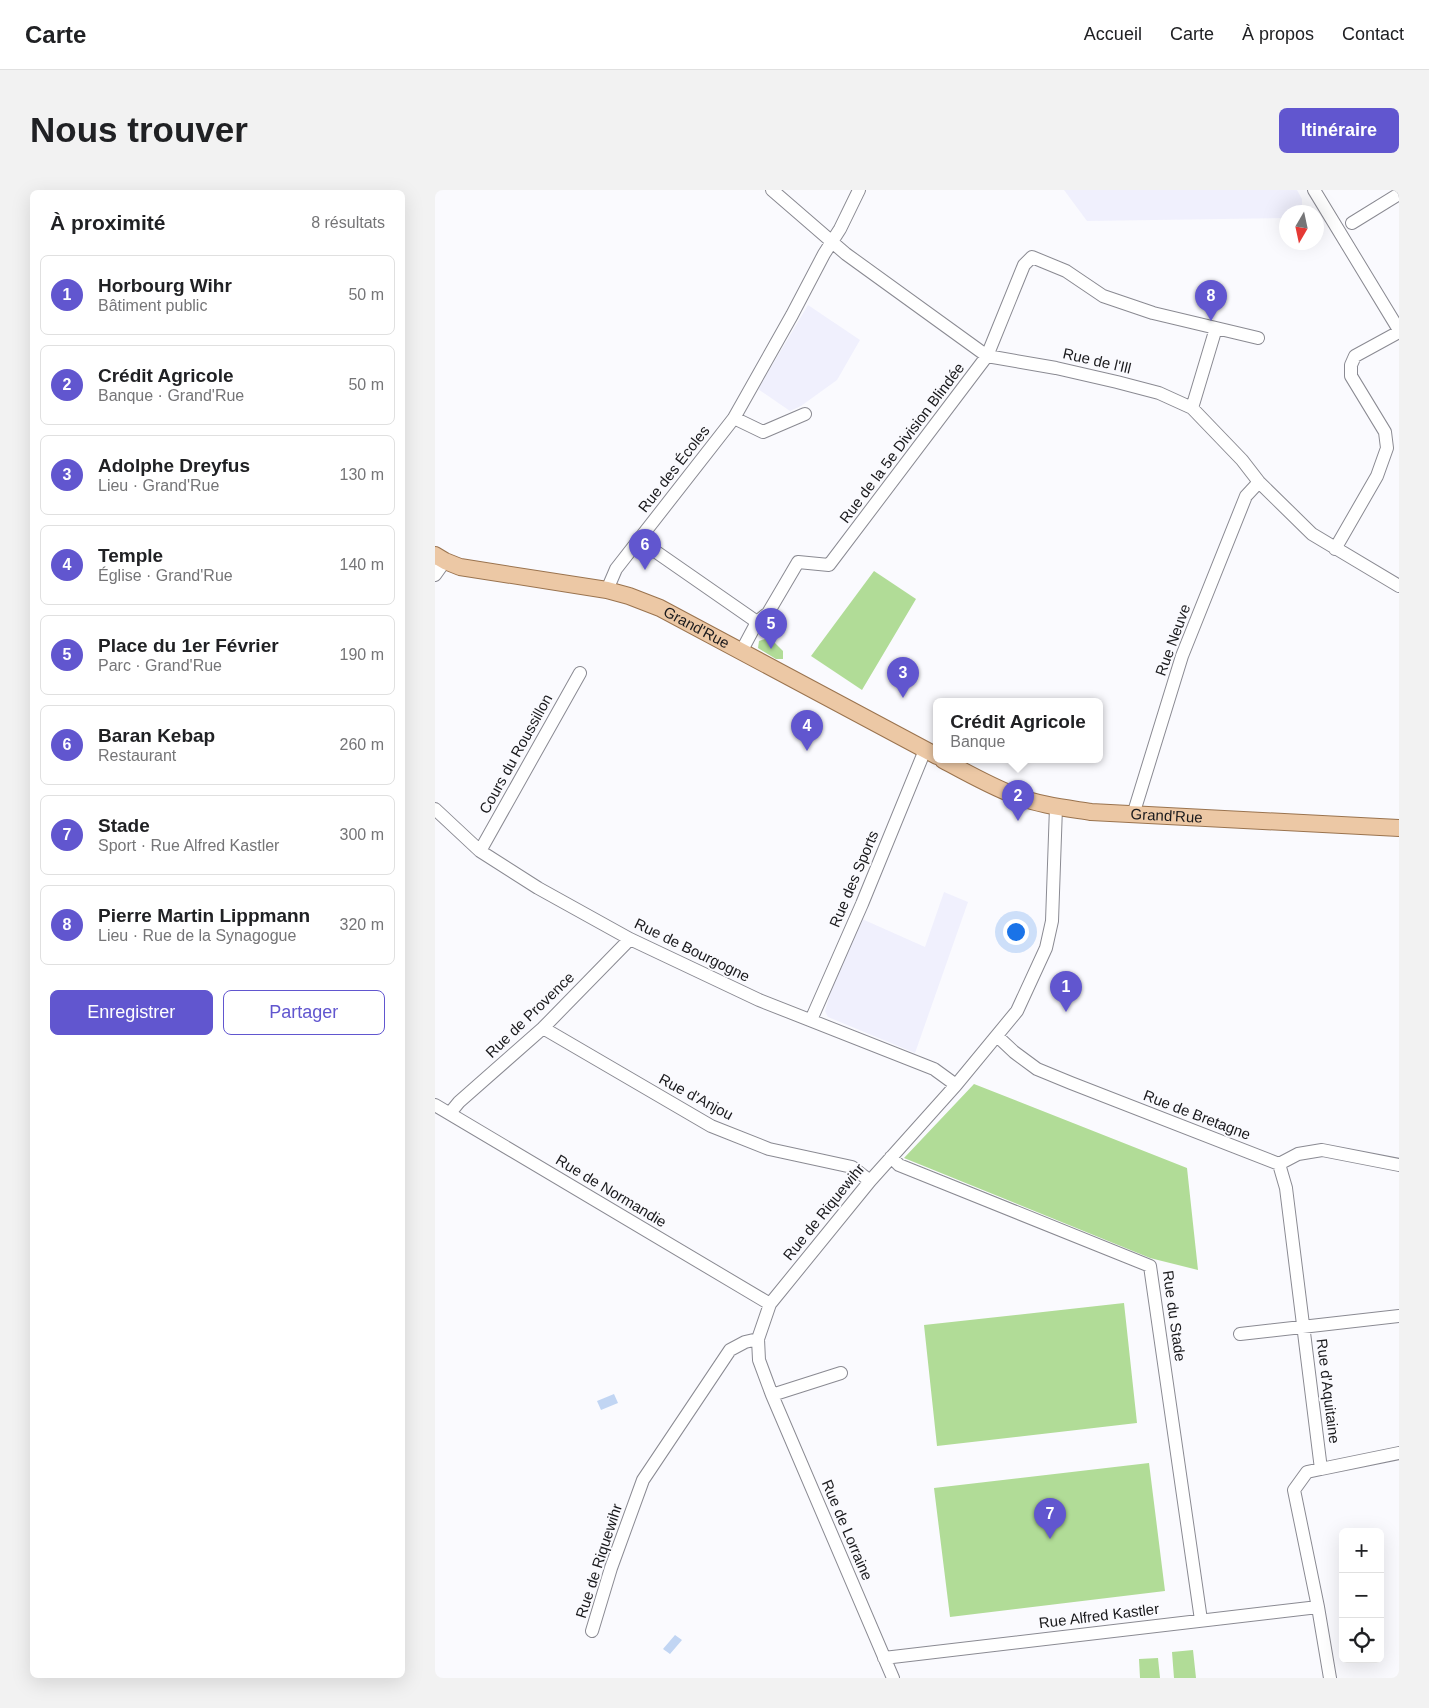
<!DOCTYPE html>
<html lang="fr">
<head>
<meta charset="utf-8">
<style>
	:root { --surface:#fff; --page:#f2f2f2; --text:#202124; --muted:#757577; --line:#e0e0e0; --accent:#6156cf }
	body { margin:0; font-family:Helvetica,sans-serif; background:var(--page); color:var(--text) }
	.controls { position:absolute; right:15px; bottom:15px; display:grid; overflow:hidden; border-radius:8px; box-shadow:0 5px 20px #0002 }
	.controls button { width:45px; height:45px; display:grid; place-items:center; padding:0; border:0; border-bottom:1px solid var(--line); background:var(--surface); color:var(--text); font:25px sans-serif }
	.compass { position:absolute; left:844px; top:15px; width:45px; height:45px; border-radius:50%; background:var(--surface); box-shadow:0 5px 20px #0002; rotate:189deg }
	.you { position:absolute; left:580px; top:741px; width:18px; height:18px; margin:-12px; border:4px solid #fff; border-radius:50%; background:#1a73e8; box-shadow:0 0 0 8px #1a73e833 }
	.badge { display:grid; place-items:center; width:32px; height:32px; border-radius:50%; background:var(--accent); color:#fff; font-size:16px; font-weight:700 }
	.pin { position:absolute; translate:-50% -41px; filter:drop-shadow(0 1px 2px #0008) }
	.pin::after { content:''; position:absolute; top:26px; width:18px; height:15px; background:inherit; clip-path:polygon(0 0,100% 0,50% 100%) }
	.popup { position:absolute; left:498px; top:508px; width:170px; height:65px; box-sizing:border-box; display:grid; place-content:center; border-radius:8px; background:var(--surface); filter:drop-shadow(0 1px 4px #0005); font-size:16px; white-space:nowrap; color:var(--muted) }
	.popup b { font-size:19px; color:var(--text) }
	.popup::after { content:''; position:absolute; left:50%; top:100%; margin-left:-10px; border:10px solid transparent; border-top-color:var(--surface) }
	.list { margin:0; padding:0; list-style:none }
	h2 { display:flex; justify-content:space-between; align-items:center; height:65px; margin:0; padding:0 20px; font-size:21px }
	h2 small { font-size:16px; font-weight:400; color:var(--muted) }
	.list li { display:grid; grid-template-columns:32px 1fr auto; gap:15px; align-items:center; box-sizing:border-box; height:80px; margin:0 10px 10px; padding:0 10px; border:1px solid var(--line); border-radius:8px }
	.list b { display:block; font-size:19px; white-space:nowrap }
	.list p { margin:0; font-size:16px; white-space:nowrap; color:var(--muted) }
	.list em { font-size:16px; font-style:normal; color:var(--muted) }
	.actions { display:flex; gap:10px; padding:15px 20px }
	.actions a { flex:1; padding:11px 0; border:1px solid var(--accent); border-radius:8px; text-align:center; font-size:18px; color:var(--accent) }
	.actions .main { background:var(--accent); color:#fff }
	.icon { flex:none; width:28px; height:28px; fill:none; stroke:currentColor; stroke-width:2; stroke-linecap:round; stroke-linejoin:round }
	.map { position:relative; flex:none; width:964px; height:1488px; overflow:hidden; border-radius:8px }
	header { display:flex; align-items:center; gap:30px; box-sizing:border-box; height:70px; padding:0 25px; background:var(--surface); border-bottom:1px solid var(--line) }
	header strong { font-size:24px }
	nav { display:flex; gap:28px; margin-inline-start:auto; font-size:18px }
	.intro { display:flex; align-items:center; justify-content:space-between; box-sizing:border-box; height:120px; padding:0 30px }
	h1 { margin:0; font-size:35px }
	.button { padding:12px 22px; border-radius:8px; background:var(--accent); color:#fff; font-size:18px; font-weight:700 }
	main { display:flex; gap:30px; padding:0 30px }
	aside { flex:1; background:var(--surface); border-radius:8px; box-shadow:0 5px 20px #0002 }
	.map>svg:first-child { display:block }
	.built { fill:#f0f0fd }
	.green { fill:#b1dc97 }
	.water { fill:#c1d5f3 }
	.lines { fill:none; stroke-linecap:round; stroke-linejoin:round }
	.minor-casing { stroke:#8a8a92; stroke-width:14 }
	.major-casing { stroke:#9a734e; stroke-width:18 }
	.minor { stroke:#fff; stroke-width:12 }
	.major { stroke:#ecc8a5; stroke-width:16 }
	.labels { text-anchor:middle; stroke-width:4; stroke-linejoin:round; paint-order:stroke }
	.street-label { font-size:15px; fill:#19191c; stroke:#fafafe }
</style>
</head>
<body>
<header>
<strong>Carte</strong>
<nav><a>Accueil</a><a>Carte</a><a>À propos</a><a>Contact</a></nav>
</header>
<div class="intro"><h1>Nous trouver</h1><a class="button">Itinéraire</a></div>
<main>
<aside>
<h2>À proximité<small>8 résultats</small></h2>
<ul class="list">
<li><span class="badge">1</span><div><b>Horbourg Wihr</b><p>Bâtiment public</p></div><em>50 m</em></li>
<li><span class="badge">2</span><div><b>Crédit Agricole</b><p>Banque · Grand'Rue</p></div><em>50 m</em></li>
<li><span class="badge">3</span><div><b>Adolphe Dreyfus</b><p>Lieu · Grand'Rue</p></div><em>130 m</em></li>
<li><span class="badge">4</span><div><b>Temple</b><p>Église · Grand'Rue</p></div><em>140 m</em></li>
<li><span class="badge">5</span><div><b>Place du 1er Février</b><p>Parc · Grand'Rue</p></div><em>190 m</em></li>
<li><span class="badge">6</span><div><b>Baran Kebap</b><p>Restaurant</p></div><em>260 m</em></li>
<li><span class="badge">7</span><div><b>Stade</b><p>Sport · Rue Alfred Kastler</p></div><em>300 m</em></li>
<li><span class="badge">8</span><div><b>Pierre Martin Lippmann</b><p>Lieu · Rue de la Synagogue</p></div><em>320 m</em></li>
</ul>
<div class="actions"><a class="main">Enregistrer</a><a>Partager</a></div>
</aside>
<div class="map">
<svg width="964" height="1488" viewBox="0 0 964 1488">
	<rect width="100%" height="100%" fill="#fafafe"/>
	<path class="built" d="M629,0h233l5,9v13h-15l-1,6 -199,3z
		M373,115l52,35 -23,40 -36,26 -11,5 -32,-22z
		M509,702l24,10 -53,151 -87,-36 -3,-6 7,-24 30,-68 63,28z"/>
	<path class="green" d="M439,381l42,28 -54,91 -51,-34z
		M330,449l7,1 11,11v8h-7l-18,-11 1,-7z
		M539,894l213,84 11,102 -48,-12 -246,-100z
		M689,1113l13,120 -200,23 -13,-121z
		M714,1273l16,128 -215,26 -16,-129z
		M758,1460l3,28h-22l-2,-26z
		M723,1468l2,20h-20l-1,-19z"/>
	<path class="water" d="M179,1204l4,9 -17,7 -4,-9z
		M240,1445l7,5 -12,14 -7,-5z"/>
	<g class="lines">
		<defs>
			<path id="minor" d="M337,0l74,64 141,102 69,12 61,14 42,11 33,15 50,52 17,22 53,52 87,52
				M879,0l85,140
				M917,33l47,-29
				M757,218l24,-80 42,10
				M299,228l58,-103 32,-61 16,-25 19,-39
				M204,350l118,82
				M900,359l42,-73 10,-28 -2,-16 -34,-56v-11l4,-9 44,-24
				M0,385l10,-14
				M172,400l9,-21 118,-151 29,14 42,-18
				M306,462l16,-30 11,-9 30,-51 31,3 158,-209 37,-91 8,-8 34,14 37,25 50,17 63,15
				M0,619l45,42 58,37 92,51 129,61 175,69 22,16
				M698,625l49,-159 64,-160 13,-14
				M45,661l100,-178
				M376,830l51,-116 63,-154
				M108,838l168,98 58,23 83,18 18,14
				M562,846l17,16 23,17 34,14 208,81 19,-10 24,-4 77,15
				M0,915l335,199
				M15,923l9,-11 84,-74 87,-89
				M456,967l8,8 251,101 51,354
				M844,974l7,24 35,281 -14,3 -13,18 24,117 12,71
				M805,1144l159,-18
				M323,1149l1,21 13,35 121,283
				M337,1205l69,-22
				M886,1279l78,-16
				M157,1441l19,-63 32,-88 87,-130 15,-8 13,-3 12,-35 100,-123 86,-96 61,-74 29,-63 6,-27 4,-114
				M449,1468l434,-51"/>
			<g id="major">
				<path id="s1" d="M0,365l10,6 15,6 147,23 22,6 31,12 277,148"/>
				<path id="s2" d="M508,570c24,13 47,26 73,36 23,9 50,12 75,16l308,16"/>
			</g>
		</defs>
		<use href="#minor" class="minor-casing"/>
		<use href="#major" class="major-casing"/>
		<use href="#minor" class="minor"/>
		<use href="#major" class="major"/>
	</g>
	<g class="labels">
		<g class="street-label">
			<text transform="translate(662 171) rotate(13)" y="5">Rue de l'Ill</text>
			<text transform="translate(467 253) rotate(-53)" y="5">Rue de la 5e Division Blindée</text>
			<text transform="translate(239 279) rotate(-52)" y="5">Rue des Écoles</text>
			<text dy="5" stroke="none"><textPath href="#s1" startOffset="274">Grand'Rue</textPath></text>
			<text transform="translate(738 450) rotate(-70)" y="5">Rue Neuve</text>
			<text transform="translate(81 564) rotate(-61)" y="5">Cours du Roussillon</text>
			<text dy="5" stroke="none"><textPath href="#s2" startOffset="234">Grand'Rue</textPath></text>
			<text transform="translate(419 689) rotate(-67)" y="5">Rue des Sports</text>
			<text transform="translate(257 760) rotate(26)" y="5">Rue de Bourgogne</text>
			<text transform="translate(95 825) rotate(-44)" y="5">Rue de Provence</text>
			<text transform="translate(261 907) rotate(28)" y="5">Rue d'Anjou</text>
			<text transform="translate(762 925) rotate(21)" y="5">Rue de Bretagne</text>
			<text transform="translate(176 1001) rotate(31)" y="5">Rue de Normandie</text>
			<text transform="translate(389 1022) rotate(-51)" y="5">Rue de Riquewihr</text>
			<text transform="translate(739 1126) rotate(82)" y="5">Rue du Stade</text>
			<text transform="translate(893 1201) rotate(83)" y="5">Rue d'Aquitaine</text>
			<text transform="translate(412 1340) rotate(67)" y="5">Rue de Lorraine</text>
			<text transform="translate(164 1371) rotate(-72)" y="5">Rue de Riquewihr</text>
			<text transform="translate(664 1426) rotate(-7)" y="5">Rue Alfred Kastler</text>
		</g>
	</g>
</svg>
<div class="controls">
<button>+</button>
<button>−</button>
<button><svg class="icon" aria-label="locate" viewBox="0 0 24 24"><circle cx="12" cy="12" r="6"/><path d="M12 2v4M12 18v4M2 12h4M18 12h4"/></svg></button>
</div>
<svg class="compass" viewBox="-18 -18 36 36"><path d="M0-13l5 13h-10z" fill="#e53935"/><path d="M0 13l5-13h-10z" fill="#757577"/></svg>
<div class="you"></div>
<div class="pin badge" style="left:631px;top:822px">1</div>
<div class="pin badge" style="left:583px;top:631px">2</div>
<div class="popup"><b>Crédit Agricole</b>Banque</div>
<div class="pin badge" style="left:468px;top:508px">3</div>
<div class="pin badge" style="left:372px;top:561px">4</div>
<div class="pin badge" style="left:336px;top:459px">5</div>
<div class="pin badge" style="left:210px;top:380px">6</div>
<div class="pin badge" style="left:615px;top:1349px">7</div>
<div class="pin badge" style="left:776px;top:131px">8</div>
</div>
</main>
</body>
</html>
